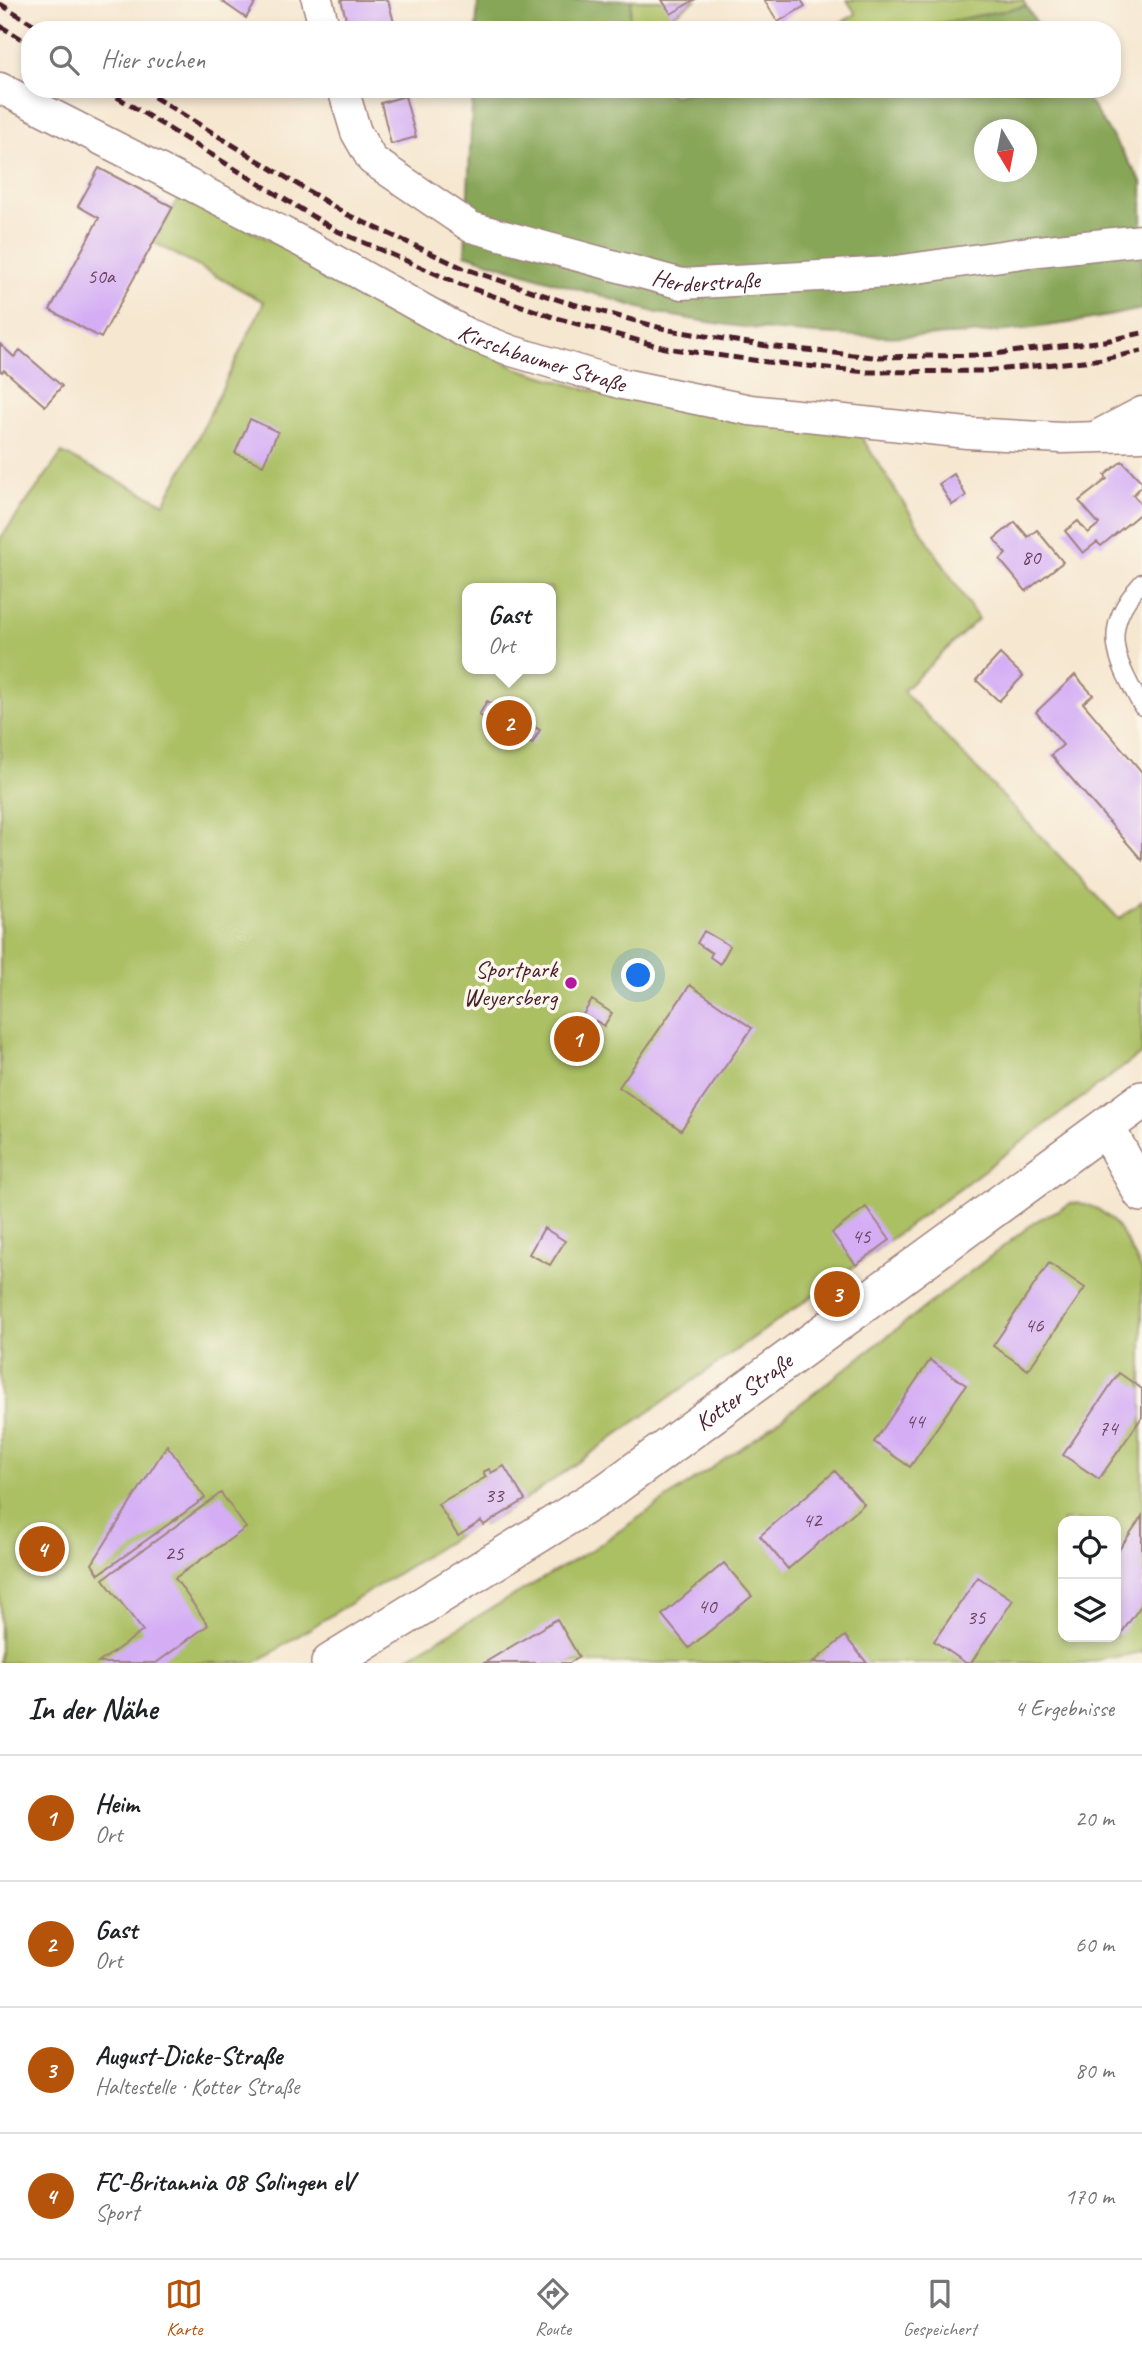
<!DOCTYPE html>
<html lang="de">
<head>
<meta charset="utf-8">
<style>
	:root { --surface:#fff; --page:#f6f6f6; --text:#202124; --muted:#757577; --line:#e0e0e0; --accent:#b45309 }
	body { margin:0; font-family:Caveat,sans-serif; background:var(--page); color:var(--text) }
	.controls { position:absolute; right:21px; bottom:21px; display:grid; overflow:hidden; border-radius:14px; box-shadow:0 4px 10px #0003 }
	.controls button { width:63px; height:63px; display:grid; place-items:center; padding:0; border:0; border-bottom:2px solid var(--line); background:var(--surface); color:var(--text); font:35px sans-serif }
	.compass { position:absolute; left:974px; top:119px; width:63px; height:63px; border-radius:50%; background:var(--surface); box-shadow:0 4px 10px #0003; rotate:170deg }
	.you { position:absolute; left:639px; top:976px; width:24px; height:24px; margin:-18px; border:5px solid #fff; border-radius:50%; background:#1a73e8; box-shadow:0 0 0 10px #1a73e833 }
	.badge { display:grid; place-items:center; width:46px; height:46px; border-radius:50%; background:var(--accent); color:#fff; font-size:23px; font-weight:700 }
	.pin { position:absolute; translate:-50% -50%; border:4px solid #fff; box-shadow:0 2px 7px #0006 }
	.popup { position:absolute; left:462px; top:583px; width:94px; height:91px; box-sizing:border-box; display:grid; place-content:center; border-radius:14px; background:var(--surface); filter:drop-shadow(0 2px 5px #0005); font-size:23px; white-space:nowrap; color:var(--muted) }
	.popup b { font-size:26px; color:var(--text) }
	.popup::after { content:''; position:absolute; left:50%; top:100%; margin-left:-14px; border:14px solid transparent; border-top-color:var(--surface) }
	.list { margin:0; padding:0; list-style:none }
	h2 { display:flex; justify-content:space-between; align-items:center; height:91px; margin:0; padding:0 28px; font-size:30px }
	h2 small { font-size:23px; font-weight:400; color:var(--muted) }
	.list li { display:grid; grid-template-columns:46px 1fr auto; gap:21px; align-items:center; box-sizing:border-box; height:126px; padding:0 28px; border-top:2px solid var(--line) }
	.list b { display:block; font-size:26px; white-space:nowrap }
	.list p { margin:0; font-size:23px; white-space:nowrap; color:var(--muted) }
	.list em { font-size:23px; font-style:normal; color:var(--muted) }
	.icon { flex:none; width:38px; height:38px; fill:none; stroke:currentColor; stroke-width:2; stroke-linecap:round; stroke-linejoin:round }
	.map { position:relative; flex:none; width:1142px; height:1663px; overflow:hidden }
	.search { position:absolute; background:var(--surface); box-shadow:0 4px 10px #0003; left:21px; right:21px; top:21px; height:77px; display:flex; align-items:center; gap:18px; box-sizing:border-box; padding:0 24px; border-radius:28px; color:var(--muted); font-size:26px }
	.sheet { height:595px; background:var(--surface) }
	nav { display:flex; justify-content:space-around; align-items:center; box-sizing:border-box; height:98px; border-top:2px solid var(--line); background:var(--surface); font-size:19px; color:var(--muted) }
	nav a { display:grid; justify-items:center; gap:4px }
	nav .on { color:var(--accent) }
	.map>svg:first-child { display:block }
	.green { fill:#abbf63; stroke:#7a6f47; stroke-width:2; fill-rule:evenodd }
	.forest { fill:#88a659; stroke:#696242; stroke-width:2; fill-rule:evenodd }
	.building { fill:#d4adf5 }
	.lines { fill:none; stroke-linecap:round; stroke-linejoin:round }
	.service-casing { stroke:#a0837e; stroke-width:19 }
	.minor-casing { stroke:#a0837e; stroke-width:33 }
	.tertiary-casing { stroke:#a0837e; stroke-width:40 }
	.service { stroke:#fff; stroke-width:16 }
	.minor { stroke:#fff; stroke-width:30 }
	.tertiary { stroke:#fff; stroke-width:37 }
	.rail { stroke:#4a1f2b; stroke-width:5; stroke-dasharray:10 5; stroke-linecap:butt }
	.poi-dot { fill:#b5179e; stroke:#fbf7ec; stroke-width:2.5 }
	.labels { text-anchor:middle; stroke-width:7; stroke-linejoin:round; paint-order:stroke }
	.number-label { font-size:21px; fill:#6c425e }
	.street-label { font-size:24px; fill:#4a1f2b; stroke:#fbf7ec }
	.poi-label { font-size:24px; fill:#4a1f2b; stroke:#fbf7ec; text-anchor:end }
</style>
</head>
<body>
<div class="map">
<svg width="1142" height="1663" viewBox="0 0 1142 1663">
	<rect width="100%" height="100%" fill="#fbf7ec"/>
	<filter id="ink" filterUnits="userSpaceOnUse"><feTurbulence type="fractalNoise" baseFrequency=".0143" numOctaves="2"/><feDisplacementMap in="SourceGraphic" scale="14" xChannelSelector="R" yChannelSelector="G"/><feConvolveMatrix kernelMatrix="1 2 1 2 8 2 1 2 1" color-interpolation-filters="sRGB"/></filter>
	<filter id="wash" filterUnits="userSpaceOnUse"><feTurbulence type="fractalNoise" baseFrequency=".00686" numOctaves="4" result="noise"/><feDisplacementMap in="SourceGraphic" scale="28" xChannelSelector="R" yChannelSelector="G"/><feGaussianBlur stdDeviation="1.57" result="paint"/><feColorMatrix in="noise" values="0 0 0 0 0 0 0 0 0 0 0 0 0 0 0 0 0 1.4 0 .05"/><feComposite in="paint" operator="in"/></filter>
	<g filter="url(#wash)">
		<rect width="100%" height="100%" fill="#f6e7d0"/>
		<path class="green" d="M632,0h63l-43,30h-24z
			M847,0h176l3,6 -120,24h-61l-5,-7 16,-9z
			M181,193l112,60 223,115 69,21 98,22 177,24 118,184 -75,72 216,228 23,-18v152l-286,212 -331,235 -41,25 -3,-4 -226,142h-255v-1124l62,-86 102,50 20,-36 80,-165 -111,-60zM467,588h84v81h-84z
			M1072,1203c40,0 54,37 70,68v381l-60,11h-684l195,-114 167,-114 276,-214zM1063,1521h53v116h-53z"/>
		<path class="forest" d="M478,0h154l-4,30h-152z
			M1026,6l15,24h-135z
			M473,89h193l6,7 31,-7h378l61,93v127c-155,35 -318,36 -474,6 -22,-4 -44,-12 -66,-19 -46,-13 -91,-27 -137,-42zM984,130h42v42h-42z"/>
		<g id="blocks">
			<path class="building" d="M220,0h37l-11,18z
				M341,0h47l8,30h-47z
				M662,0h32l-23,14z
				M764,0h37l4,6 -27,16z
				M405,96l11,41 -25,7 -10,-41z
				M99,168l74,39 -72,131 -51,-28 49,-92 -21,-12z
				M0,344l14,13 6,-7 42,36 -17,20 -41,-36 -2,2 -2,-1z
				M250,419l28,13 -15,33 -28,-12z
				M1122,461l20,21v4l-9,9 9,10v7l-41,34 -4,-4 -14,11 -18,-22 13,-10 10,12 11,-9 -20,-23 28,-22 -2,-4z
				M954,474l12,22 -14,9 -13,-21z
				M1015,522l13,15 9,-7 26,32 -37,29 -26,-31 6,-6 -12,-15z
				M1000,654l23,22 -24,25 -23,-21z
				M1075,675l18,20 -10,8 59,69v88l-91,-105 12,-10 -27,-33z
				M487,701l53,29 -8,14 -53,-29z
				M704,931l26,15 -10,18 -10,-7 2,-4 -15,-10z
				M690,985l62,43 -71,102 -62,-43z
				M592,1000l20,13 -8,13 -8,-5 -24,38 -12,-7z
				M866,1207l24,33 -34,25 -24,-32z
				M544,1228l21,13 -15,24 -21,-11z
				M1049,1263l36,25 -57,82 -35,-24z
				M930,1360l36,25 -56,82 -36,-25z
				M1119,1373l23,16v28l-43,62 -36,-24z
				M167,1445l38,53 -106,76 -7,-10z
				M504,1466l21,34 -41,25 -3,-4 -23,15 -20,-32 48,-27 -3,-5 6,-3 2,4z
				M835,1471l29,33 -76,65 -28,-33z
				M221,1493l25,35 -71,50 33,47 -52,38h-58l45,-32 -40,-52z
				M1142,1516v88l-22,31 -4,-3v-78z
				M724,1563l28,33 -63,52 -27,-33z
				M978,1577l35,23 -42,63h-5l-32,-22z
				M557,1619l22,38 -10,6h-85z
				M845,1636l22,27h-55l10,-8z"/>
		</g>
	</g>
	<g filter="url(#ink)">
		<use href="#blocks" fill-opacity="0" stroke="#a0837e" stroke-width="2"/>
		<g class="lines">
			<defs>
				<path id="service" d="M1142,582c-43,48 -27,75 0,125"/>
				<g id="minor">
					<path d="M317,0l8,30"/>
					<path id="s1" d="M0,88l300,153 166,92 46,18 111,33 127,26 217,23 95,5 80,-2"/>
					<path id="s2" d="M343,89l13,43 16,28 99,67 211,57 207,-12 140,-20 113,-12"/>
					<path d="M1100,434l42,-22"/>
				</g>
				<g id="tertiary">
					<path d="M1106,1128l36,65"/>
					<path id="s3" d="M330,1663l278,-172 534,-391"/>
				</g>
			</defs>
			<use href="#service" class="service-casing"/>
			<use href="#minor" class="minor-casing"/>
			<use href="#tertiary" class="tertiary-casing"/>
			<use href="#service" class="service"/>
			<use href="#minor" class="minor"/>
			<use href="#tertiary" class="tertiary"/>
			<path class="rail" d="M0,4l43,26
				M0,26l30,18
				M104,89l231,141 127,55 94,33 109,30 102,14 101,10 117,-1 118,-12 39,-8
				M141,89l205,125 117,54 99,33 107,29 98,16 106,11 111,-2 121,-14 37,-8"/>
		</g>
	</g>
	<circle class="poi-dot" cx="571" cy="983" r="7"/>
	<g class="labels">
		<g class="number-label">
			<text x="101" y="283">50a</text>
			<text x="1031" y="564">80</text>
			<text x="861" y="1243">45</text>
			<text x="1034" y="1332">46</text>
			<text x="915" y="1428">44</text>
			<text x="1108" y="1435">74</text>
			<text x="494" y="1502">33</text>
			<text x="812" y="1527">42</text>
			<text x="174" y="1560">25</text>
			<text x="707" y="1613">40</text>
			<text x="976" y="1624">35</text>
		</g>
		<g class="street-label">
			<text dy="8" stroke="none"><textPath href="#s2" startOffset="439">Herderstraße</textPath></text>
			<text dy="8" stroke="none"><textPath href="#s1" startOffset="607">Kirschbaumer Straße</textPath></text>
			<text dy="8" stroke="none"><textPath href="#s3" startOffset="495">Kotter Straße</textPath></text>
		</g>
		<g class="poi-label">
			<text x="557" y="977">Sportpark<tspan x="557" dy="28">Weyersberg</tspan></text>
		</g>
	</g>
</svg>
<div class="controls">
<button><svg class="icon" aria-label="locate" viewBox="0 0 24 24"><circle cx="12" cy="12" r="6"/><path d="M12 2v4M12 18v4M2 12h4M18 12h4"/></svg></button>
<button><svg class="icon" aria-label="layers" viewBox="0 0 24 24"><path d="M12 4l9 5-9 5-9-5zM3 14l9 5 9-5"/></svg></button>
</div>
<svg class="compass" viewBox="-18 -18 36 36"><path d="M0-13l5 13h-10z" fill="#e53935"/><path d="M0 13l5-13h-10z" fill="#757577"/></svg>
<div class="you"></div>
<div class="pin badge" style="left:577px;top:1039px">1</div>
<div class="pin badge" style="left:509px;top:723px">2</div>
<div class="popup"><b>Gast</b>Ort</div>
<div class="pin badge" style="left:837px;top:1294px">3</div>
<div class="pin badge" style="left:42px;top:1549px">4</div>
<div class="search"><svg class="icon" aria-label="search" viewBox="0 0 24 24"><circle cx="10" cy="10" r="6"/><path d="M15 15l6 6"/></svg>Hier suchen</div>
</div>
<section class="sheet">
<h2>In der Nähe<small>4 Ergebnisse</small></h2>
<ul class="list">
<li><span class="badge">1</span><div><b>Heim</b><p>Ort</p></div><em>20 m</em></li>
<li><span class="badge">2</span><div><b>Gast</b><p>Ort</p></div><em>60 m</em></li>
<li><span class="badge">3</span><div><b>August-Dicke-Straße</b><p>Haltestelle · Kotter Straße</p></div><em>80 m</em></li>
<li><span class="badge">4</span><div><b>FC-Britannia 08 Solingen eV</b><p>Sport</p></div><em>170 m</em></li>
</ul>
</section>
<nav>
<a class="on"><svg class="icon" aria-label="map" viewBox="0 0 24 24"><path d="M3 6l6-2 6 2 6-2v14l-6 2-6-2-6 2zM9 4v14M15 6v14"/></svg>Karte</a>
<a><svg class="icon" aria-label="directions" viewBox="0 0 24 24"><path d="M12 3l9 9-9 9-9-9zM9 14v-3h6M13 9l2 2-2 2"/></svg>Route</a>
<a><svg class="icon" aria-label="saved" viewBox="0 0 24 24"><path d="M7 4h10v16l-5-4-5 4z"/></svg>Gespeichert</a>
</nav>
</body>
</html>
